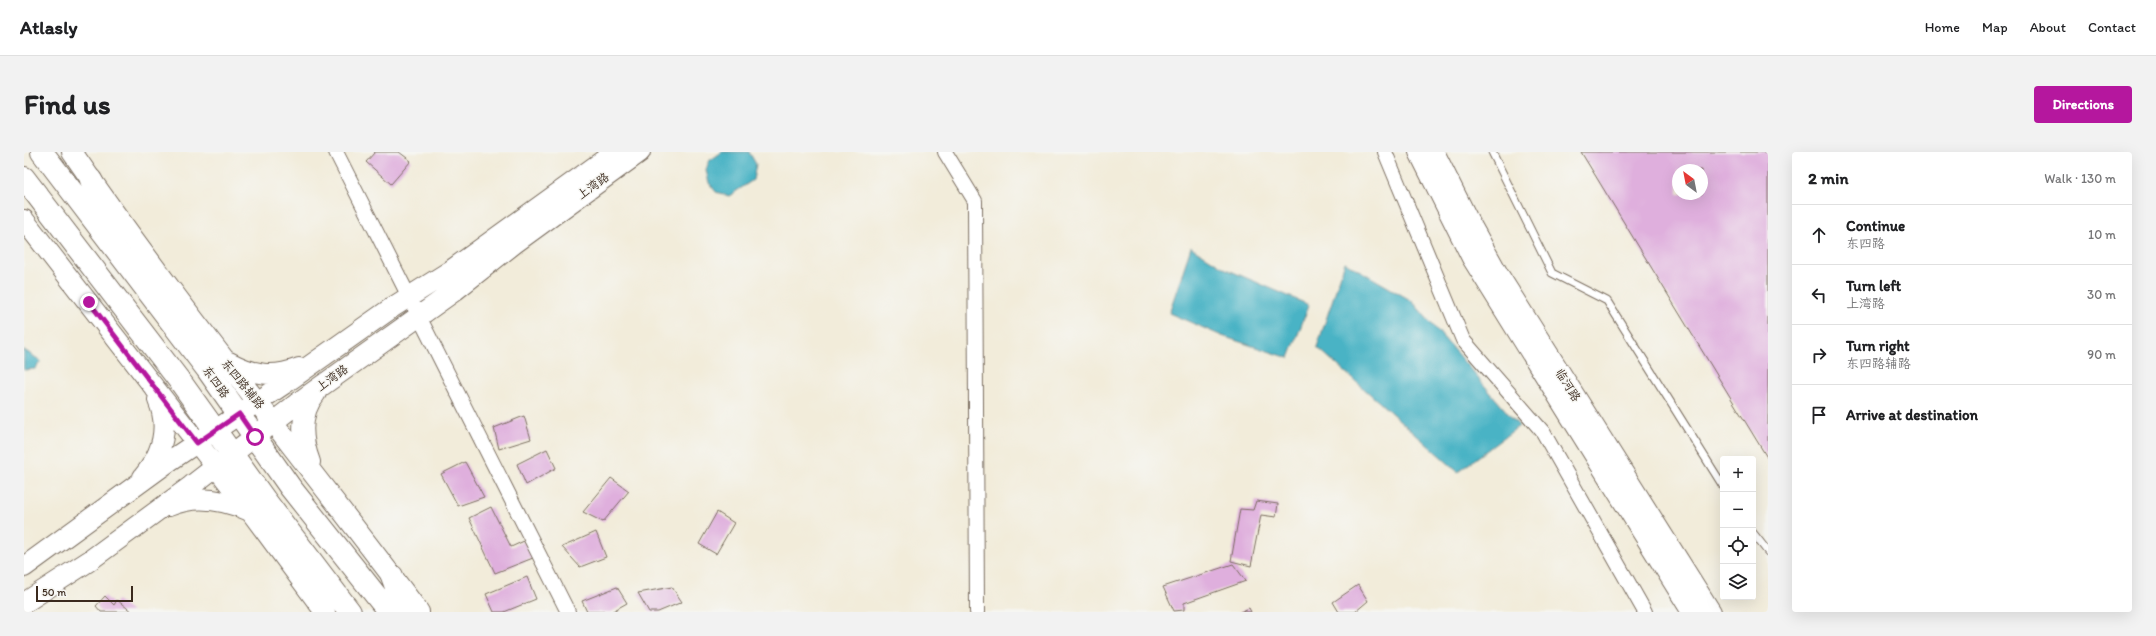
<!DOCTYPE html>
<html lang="en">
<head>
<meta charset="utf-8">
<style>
	:root { --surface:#fff; --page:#f2f2f2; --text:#202124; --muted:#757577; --line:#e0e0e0; --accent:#b5179e }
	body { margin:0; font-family:Itim,"LXGW WenKai TC",sans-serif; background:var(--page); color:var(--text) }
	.controls { position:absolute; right:12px; bottom:12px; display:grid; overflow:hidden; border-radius:4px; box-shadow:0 4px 16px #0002 }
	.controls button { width:36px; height:36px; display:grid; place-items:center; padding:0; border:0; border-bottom:1px solid var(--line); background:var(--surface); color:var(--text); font:20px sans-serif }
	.compass { position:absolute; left:1648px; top:12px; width:36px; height:36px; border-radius:50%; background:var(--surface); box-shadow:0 4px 16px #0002; rotate:328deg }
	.scale { position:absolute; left:12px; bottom:10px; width:97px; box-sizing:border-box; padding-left:4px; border:2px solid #3b2a1e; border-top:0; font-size:11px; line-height:14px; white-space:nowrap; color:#3b2a1e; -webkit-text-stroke:3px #f6f6f2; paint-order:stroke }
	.stop { position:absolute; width:12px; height:12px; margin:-9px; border:3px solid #b5179e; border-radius:50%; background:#fff }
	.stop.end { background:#b5179e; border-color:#fff; box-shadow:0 1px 4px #0008 }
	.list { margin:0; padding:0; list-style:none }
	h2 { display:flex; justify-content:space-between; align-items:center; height:52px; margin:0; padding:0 16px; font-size:17px }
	h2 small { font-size:13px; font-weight:400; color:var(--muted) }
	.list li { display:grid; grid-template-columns:26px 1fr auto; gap:12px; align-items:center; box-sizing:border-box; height:60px; padding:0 16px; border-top:1px solid var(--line) }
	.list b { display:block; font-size:15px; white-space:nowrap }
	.list p { margin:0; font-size:13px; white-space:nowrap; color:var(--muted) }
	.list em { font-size:13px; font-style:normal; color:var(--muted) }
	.icon { flex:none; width:22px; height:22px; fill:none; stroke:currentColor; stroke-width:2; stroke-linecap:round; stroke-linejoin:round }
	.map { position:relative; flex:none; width:1744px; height:460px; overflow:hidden; border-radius:4px }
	header { display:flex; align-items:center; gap:24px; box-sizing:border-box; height:56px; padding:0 20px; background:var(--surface); border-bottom:1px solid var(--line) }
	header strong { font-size:19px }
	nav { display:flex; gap:22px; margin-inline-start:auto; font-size:14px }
	.intro { display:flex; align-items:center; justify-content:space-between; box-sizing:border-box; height:96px; padding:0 24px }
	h1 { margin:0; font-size:28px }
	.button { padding:10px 18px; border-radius:4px; background:var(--accent); color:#fff; font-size:14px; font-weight:700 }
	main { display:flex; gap:24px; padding:0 24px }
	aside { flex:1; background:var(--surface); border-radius:4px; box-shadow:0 4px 16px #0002 }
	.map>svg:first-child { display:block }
	.water { fill:#48b3c5; stroke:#426e72 }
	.building { fill:#dfafdd; fill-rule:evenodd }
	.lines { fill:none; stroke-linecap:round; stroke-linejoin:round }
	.service-casing { stroke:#7b6e60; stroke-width:9 }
	.minor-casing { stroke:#7b6e60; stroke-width:16 }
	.secondary-casing { stroke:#7b6e60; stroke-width:22 }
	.primary-casing { stroke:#7b6e60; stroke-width:24 }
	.service { stroke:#fff; stroke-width:7 }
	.minor { stroke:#fff; stroke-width:14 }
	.secondary { stroke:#fff; stroke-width:20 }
	.primary { stroke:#fff; stroke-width:22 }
	.route { stroke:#b5179e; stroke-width:5 }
	.labels { text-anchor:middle; stroke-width:3; stroke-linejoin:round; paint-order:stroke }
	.street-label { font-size:12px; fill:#3b2a1e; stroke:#f6f6f2 }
</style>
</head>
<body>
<header>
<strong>Atlasly</strong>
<nav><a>Home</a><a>Map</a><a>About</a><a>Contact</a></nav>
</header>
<div class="intro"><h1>Find us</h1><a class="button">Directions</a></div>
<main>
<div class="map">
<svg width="1744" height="460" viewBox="0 0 1744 460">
	<rect width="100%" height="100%" fill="#f6f6f2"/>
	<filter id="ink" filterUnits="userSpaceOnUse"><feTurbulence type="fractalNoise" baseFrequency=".025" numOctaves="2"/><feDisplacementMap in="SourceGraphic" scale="8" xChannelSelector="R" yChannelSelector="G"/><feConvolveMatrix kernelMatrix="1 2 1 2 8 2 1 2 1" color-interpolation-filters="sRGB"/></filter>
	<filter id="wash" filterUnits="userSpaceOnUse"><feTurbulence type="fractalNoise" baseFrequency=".012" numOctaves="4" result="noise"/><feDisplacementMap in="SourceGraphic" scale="16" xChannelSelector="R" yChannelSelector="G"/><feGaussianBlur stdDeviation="0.9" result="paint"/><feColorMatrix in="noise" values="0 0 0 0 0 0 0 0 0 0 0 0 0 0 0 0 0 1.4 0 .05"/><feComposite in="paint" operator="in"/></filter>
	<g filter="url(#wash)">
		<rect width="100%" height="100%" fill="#f2ecda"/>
		<path class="water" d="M698,0h27l7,12 -3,16 -24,16 -13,-4 -7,-9 -3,-13 3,-9z
			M1167,95l35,22 83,36 -20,53 -67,-22 -53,-23z
			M1321,110l67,39 107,125 -61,46 -141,-125z
			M0,198l17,11 -6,8 -11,1z"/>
		<g id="blocks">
			<path class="building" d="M351,0h24l12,9 -20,23 -25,-22z
				M1557,0h187v307zM1654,18h24v24h-24z
				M500,264l7,23 -32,10 -5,-21z
				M523,297l9,19 -30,17 -9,-21z
				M441,310l19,35 -26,9 -17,-32z
				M587,326l18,13 -26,31 -20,-10z
				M1232,349l22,3 -2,13 -15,-2 -10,51 -20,-5 9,-52 13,1z
				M467,355l20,40 13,-6 9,17 -38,15 -26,-55z
				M693,360l17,11 -18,31 -17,-10z
				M572,380l10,25 -26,10 -18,-20z
				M1209,412l13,17 -62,22v7l-10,1 -11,-24z
				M503,425l9,22 -32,13h-10l-8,-18z
				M1334,433l10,16 -13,11h-16l-6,-10z
				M593,435l10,16 -16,9h-24l-5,-11z
				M648,435l10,15 -24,10h-9l-11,-19z
				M81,444l9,9 3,-5 15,12h-31l-5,-6z
				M1225,456l2,4h-11z"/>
		</g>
	</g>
	<g filter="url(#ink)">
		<use href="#blocks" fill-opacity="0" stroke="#7b6e60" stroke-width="1"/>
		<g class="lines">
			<defs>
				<path id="service" d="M1468,0l60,121 55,28 116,185
					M1729,381l15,19"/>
				<path id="minor" d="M312,0l232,460
					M921,0l30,49 2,411
					M1361,0l78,188 80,92 102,180"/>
				<path id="secondary" d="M48,0c109,159 232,306 347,460
					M1395,0l53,106 220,354
					M1410,0l33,66 31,56 213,338
					M0,68l227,292 74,100
					M205,210c24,13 44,16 70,6
					M286,310c-9,-24 -11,-49 6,-69
					M119,325c19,-23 27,-49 15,-77
					M145,354c27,-12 56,-6 81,5
					M0,415l147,-107 113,-76 109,-77 57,-36 165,-119
					M0,451l65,-42 102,-75 108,-84 154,-110 62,-49 125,-91"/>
				<path id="primary" d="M18,0l165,217 83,118 99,125
					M0,26l158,206 83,116 85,112
					M67,28l25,54
					M368,424l13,36"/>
			</defs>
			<use href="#service" class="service-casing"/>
			<use href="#minor" class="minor-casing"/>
			<use href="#secondary" class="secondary-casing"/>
			<use href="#primary" class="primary-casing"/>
			<use href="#service" class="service"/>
			<use href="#minor" class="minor"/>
			<use href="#secondary" class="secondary"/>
			<use href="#primary" class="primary"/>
		</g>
	</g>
	<g class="lines" filter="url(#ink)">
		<path class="route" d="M65,150l108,141 42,-29 16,23"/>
	</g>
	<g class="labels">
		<g class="street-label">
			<text transform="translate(569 34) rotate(-36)" y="4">上湾路</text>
			<text transform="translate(308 226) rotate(-36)" y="4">上湾路</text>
			<text transform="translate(192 230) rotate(54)" y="4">东四路</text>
			<text transform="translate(219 232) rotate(51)" y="4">东四路辅路</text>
			<text transform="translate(1544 233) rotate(58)" y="4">临河路</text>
		</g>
	</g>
</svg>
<div class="controls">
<button>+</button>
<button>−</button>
<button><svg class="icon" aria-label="locate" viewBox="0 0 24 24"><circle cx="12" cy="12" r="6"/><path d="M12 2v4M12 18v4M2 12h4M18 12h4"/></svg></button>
<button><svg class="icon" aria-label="layers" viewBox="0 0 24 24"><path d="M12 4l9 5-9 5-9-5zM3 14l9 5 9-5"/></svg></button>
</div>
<svg class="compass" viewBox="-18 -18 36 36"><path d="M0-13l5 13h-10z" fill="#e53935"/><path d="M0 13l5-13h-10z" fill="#757577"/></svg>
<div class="scale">50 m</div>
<div class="stop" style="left:231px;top:285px"></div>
<div class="stop end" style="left:65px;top:150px"></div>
</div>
<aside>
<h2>2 min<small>Walk · 130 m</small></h2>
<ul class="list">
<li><svg class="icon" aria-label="ahead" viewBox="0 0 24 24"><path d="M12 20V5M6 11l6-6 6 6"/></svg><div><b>Continue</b><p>东四路</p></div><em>10 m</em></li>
<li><svg class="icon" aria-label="left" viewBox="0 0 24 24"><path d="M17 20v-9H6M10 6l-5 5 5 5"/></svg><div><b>Turn left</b><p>上湾路</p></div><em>30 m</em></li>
<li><svg class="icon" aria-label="right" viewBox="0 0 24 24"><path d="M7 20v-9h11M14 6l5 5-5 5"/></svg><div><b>Turn right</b><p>东四路辅路</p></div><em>90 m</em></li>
<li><svg class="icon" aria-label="arrive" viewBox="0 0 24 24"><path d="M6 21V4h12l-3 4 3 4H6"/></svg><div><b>Arrive at destination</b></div></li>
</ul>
</aside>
</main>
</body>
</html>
